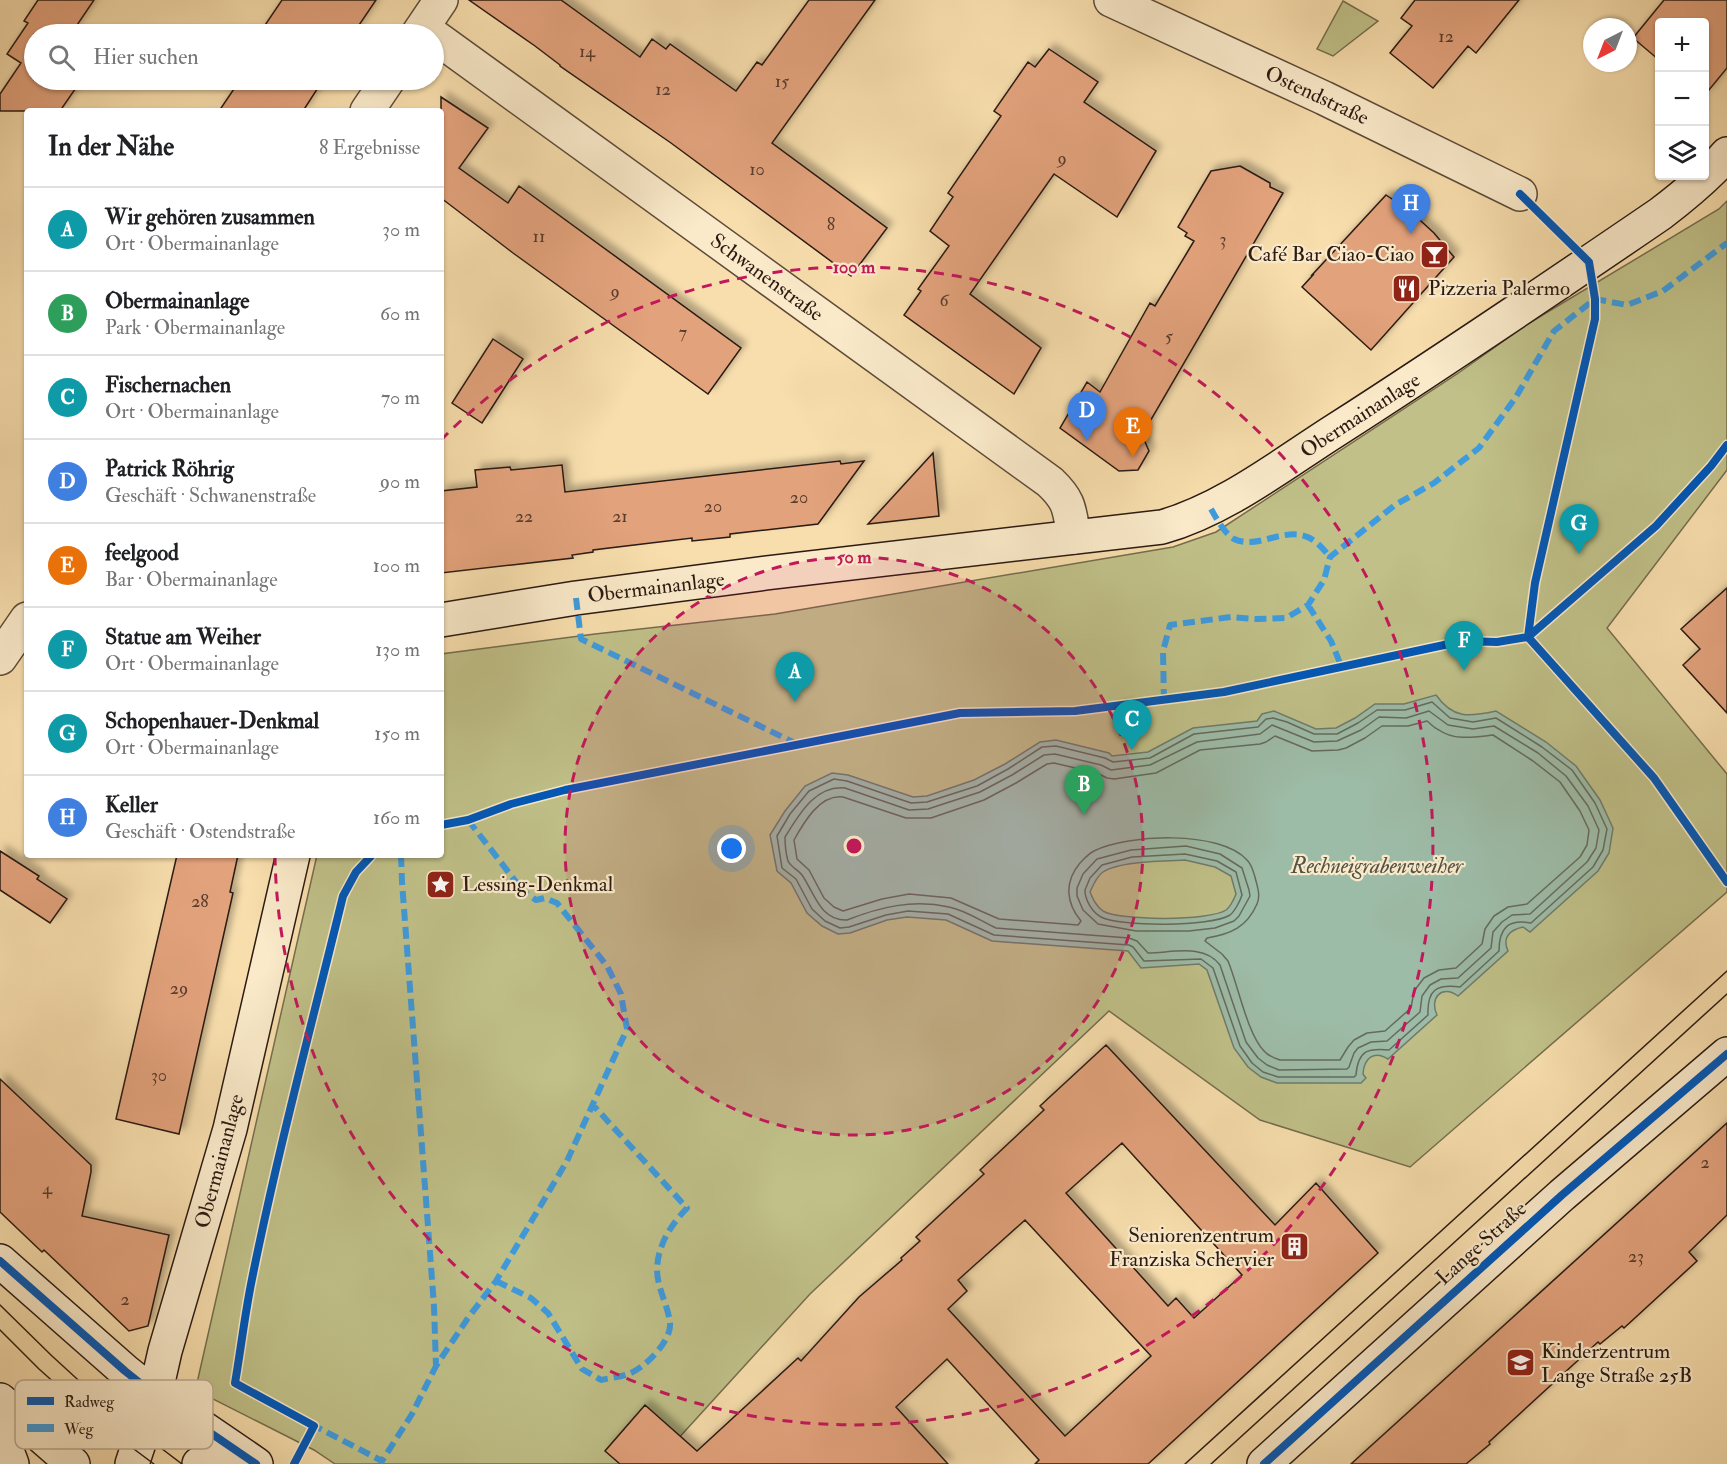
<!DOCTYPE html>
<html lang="de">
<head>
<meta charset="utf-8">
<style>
	:root { --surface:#fff; --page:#f6f6f6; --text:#202124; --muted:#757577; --line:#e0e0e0; --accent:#8f2418 }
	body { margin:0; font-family:"IM FELL Double Pica",serif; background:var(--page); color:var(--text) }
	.controls { position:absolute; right:18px; top:18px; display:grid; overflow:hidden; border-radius:6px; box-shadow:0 2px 4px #0004 }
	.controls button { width:54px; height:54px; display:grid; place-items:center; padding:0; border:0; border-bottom:2px solid var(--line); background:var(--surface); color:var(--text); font:30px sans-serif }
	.compass { position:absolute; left:1583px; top:18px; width:54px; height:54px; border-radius:50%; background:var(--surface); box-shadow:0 2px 4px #0004; rotate:222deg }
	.you { position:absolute; left:732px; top:849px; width:21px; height:21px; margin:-15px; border:4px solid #fff; border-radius:50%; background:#1a73e8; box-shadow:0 0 0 9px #1a73e833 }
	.badge { display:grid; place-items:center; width:39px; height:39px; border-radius:50%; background:var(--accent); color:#fff; font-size:20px; font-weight:700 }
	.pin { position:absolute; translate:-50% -50px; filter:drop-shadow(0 2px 3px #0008) }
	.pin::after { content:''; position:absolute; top:32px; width:21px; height:18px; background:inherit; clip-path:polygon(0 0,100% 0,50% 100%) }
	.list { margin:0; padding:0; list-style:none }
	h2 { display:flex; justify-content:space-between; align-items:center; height:78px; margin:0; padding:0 24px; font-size:26px }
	h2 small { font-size:20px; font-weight:400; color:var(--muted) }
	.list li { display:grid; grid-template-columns:39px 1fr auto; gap:18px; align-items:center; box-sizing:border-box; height:84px; padding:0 24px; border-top:2px solid var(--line) }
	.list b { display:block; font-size:22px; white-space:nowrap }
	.list p { margin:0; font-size:20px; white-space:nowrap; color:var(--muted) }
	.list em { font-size:20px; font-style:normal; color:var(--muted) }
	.icon { flex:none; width:33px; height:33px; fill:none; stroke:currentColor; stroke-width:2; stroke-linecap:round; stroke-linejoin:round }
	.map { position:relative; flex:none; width:1727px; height:1464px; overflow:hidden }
	.search { position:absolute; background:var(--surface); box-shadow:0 2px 4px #0004; left:24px; top:24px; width:420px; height:66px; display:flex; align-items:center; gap:15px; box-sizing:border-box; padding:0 21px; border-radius:33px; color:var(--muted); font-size:22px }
	.panel { position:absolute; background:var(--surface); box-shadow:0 2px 4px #0004; left:24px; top:108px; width:420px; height:750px; border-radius:6px }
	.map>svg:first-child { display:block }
	.green { fill:#c0c088; stroke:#756d4d; stroke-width:1.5 }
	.water { fill:#9dbca8; stroke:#6f7b6c; stroke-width:1.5; fill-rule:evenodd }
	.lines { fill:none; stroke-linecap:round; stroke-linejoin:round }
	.shore { stroke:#646b5d; stroke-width:1.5 }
	.building { fill:#e2a27b; stroke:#2a1a12; stroke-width:1.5; fill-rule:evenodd; filter:url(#shadow) }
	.street-casing { stroke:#5e4b39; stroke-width:36 }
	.secondary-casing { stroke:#2a1a12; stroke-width:36 }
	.street { stroke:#faeaca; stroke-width:33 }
	.secondary { stroke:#faeaca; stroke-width:33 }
	.tram { stroke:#2a1a12; stroke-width:1.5 }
	.quiet { stroke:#3d9bde; stroke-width:6; stroke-dasharray:12 6; stroke-linecap:butt }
	.cycleway-casing { stroke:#faeaca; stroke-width:11 }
	.cycleway { stroke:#0057b8; stroke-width:8 }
	.ring { fill:none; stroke:#c2185b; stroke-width:3; stroke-dasharray:10 8 }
	.labels { text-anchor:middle; stroke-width:4.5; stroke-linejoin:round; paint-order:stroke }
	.number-label { font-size:18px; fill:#583c2c }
	.street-label { font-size:21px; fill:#2a1a12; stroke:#faeaca }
	.poi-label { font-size:21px; fill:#2a1a12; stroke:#faeaca; text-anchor:start }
	.water-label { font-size:22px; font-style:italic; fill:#525346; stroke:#faeaca }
	.key { fill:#faeaca; stroke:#bcac93; stroke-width:1.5 }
	.key-label { font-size:16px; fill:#2a1a12 }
	.centre { fill:#c2185b; stroke:#faeaca; stroke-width:3 }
	.ring-label { font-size:18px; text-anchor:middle; font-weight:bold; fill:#c2185b; stroke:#faeaca; stroke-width:4.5; stroke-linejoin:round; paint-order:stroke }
</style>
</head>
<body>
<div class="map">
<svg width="1727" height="1464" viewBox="0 0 1727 1464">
	<defs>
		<filter id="shadow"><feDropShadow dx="5.5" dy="-5.5" stdDeviation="3" flood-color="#0004"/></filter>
	</defs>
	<rect width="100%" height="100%" fill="#f8dead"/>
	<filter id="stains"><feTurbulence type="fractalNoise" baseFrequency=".00333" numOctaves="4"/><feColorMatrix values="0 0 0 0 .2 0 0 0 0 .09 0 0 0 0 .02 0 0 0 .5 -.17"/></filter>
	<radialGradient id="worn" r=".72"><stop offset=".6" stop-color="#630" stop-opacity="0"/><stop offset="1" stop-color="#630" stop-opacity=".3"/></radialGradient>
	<path class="green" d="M1343,1l35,20 -45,35 -16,-7z
		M1727,201v269l-120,158 120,146v118l-317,275 -150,-47 -151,-109 -299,283 -155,170h-320l-21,-14 -105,-53 -12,-14 120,-528h124v-201l154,-20 180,-20 398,-67 43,-15 241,-158 69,-49 193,-116z"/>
	<path class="water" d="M1436,695c17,24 33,22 60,16l50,31 30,24 24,34 13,28 -4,25 -11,18 -68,61 -7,-5c-14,3 -21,11 -15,24l-50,45c-16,-12 -29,2 -21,19l-49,44c-14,-9 -24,-1 -25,15l3,4 -5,5h-84l-16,-6 -13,-10 -14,-19 -27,-78 -8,-6 -58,4 -13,-17 -136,-10 -46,-21 -39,-3 -20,3 -37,13 -12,1 -16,-8 -15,-13 -16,-30 -14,-12 -7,-36 15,-24 20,-25 27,-13 16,2 65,22 14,-1 47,-16 31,-16 35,-22 16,-2 53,13 3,3 36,-4 45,-24 64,-7 5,-7 12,-3 42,18 20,-1 19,-10 20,-14h29zM1185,860l30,7 16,9 5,18c-2,5 -6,13 -10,16 -16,11 -107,11 -123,1 -7,-5 -10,-12 -13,-19 3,-7 7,-16 13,-20 16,-11 62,-11 82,-12z"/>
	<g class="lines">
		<path class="shore" d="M1432,702l18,16 23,4 23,-4 46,29 30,23 23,33 12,26 -4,21 -10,17 -62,56c-23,-4 -32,5 -32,28l-39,36c-24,-3 -33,3 -32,28l-39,35c-21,-2 -31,0 -33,25l-2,2h-76l-15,-5 -11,-9 -12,-17 -27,-78 -12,-9 -57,2 -11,-14 -4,-2 -135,-10 -46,-21 -40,-3 -22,4 -37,12 -9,1 -15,-7 -13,-12 -16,-30 -14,-11 -5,-32 13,-22 19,-23 25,-12 13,2 64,22 16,-1 50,-16 31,-17 34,-22 14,-1 49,12 8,4 37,-4 44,-24 64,-7 8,-8 7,-1 14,4 27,12h23l21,-11 19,-13h28z
			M1429,711l19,14 25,4 21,-3 44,27 28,23 22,30 11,24 -3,18 -9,14 -57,52 -18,1 -10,7 -9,10 -2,16 -33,30 -17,1 -11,6 -8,11 -2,16 -33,29 -16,1 -13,6 -4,5 -5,14 -2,2 -68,1 -12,-5 -9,-7 -12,-16 -26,-77c-16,-22 -49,-12 -72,-12l-11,-12 -8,-3 -133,-10c-15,-7 -31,-18 -47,-21 -36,-8 -69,0 -102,13 -27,1 -33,-28 -45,-45 -4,-5 -11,-8 -14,-14 -2,-7 -3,-17 -3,-24 14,-22 30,-52 60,-49l64,22 19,-1 52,-17 32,-17 32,-20 11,-1 46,11 10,5 39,-5 47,-23 63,-8 12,-9 42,17 23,-1 24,-11 18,-13 27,1z
			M1427,721c4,3 7,7 12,9 15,11 36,7 54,5l40,26 27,21 20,29 9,19 -2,15 -7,12 -53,47 -19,3 -14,9 -9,13 -3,15 -26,24 -17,2 -15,8 -10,13 -3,17 -26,23 -18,2 -13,7 -6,7 -8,13h-60c-6,-2 -12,-4 -16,-9 -17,-18 -26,-66 -36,-90l-6,-7 -17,-13 2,-3c24,-4 40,-11 50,-34 4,-9 0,-18 -2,-27 -2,-6 -3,-12 -8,-17 -27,-30 -119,-26 -153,-9 -6,3 -10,8 -14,12 -16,19 -14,40 1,58l-3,4 -79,-6 -48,-21 -42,-4 -27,5 -39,12 -9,-4 -10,-9 -15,-28 -12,-11 -3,-19c10,-18 26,-46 49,-43l63,21h25l53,-18 32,-17 31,-19 7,-1 43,10 10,5 7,1 42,-6 44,-23 60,-6 6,-2 9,-6 37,15 26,-1 8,-2 19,-10 17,-12h26z
			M1186,846l34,8 22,14 7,22 1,6 -11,20 -5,5 -19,7 -26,3h-53l-38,-7 -15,-14 -6,-14v-8l6,-14 14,-15 34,-9z
			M1185,854l32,7 19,11 6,23c-2,6 -7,16 -12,20 -19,12 -110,12 -129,2 -9,-5 -16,-17 -16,-27l5,-12 12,-13 30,-8z"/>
	</g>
	<path class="building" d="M38,0h56l-23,34h-37v46h43l3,2 -20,29h-60v-17l21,-31 -14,-9 21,-31 -4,-2z
		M282,0h94l-23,34h-94z
		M469,0h92l79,57 12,-18 14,10 4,-5 66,47 21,-29 5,3 47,-65h66l-103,143 115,85 -36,48 -180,-133 -111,-77v-1l-25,-19z
		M1415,0h104l-43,53 -8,-7 -35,42 -43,-35 22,-27 -11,-8z
		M1664,0h63v68l-23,28v-74h-45v38l-26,-22z
		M1049,49l49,33 -14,20 72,49 -39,66 -63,-43 -84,120 71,54 -27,46 -110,-79 17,-24 -3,-2 31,-43 -19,-15 23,-34 -5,-4 53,-77 -7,-5 34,-49 7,5z
		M240,80h83l-20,31h-84z
		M441,97l47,31 -29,40 49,35 11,-17 222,162 -33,46 -195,-141 -72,-55z
		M1240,166l30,17v4l13,6 -141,242 7,16 -11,19 -19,1 -59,-43 27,-46 13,10 50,-89 5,3 39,-65 -9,-5 2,-3 -9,-6 33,-56z
		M1386,195l24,16 24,22 20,24 -83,93 -69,-63 11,-12h-1z
		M493,339l30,20 -41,64 -30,-20z
		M933,453l6,63 -71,8z
		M840,461l1,3 23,-3 -46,63 -88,10v3l-38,4v-3l-99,12v2l-21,3 1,3 -132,15v-82l36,-4 -2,-17 35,-3 1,3 51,-5 3,27z
		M1727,588v125l-44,-48 17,-16 -19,-20z
		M0,851l39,25 -2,3 30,20 -17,24 -50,-33z
		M177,855h61l-8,37 3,1 -54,241 -63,-15z
		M1106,1045l169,180 41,-42 62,70 -230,211h-113l4,-4 -92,-101 -51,48 52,57h-328l-15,-13 40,-46 52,46 101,-93 3,3 58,-64 43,-37 -1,-2 19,-17 -4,-4 68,-63 -4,-4 64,-60 -4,-4zM1122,1143l120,132 -48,43 -18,-20 -8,8 -102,-113zM1025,1220l126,136 -86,80 -117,-127 19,-18 -9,-11z
		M0,1079l91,86v7l-9,44 87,19 -21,91 -19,5 -85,-81 -2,2 -42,-40z
		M1727,1123v92l-38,37 8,9 -73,67 -2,-2 -22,18 -2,-2 -109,100 1,2 -24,20h-115z"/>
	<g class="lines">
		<defs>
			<path id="street" d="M1111,0l213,98 196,96
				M418,34l23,-34
				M434,36l616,446c21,20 19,28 24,55
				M367,111l21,-31
				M0,658l27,-39"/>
			<path id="secondary" d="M441,620l135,-22 190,-25 396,-46c63,-18 119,-62 174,-97 109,-70 217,-143 324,-216 25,-19 47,-37 67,-60
				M0,1261l125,110 30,24 101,69
				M0,1400l73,64
				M0,1432l12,32
				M132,1464l23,-69 10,-44 65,-222 63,-274
				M199,1464h29
				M1264,1464l298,-269 165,-141"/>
		</defs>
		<use href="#street" class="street-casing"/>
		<use href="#secondary" class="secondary-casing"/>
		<use href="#street" class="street"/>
		<use href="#secondary" class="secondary"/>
		<path class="tram" d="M0,1305l52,51 59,54 71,54
			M0,1330l39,39 64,57 51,38
			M1185,1464l542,-493
			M1211,1464l516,-470"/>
		<path class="quiet" d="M1211,509c6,10 13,24 23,30 24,12 54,-16 79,1 6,4 12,11 17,17
			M576,598l5,41 216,105
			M1308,605l23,36 11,27
			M1164,701l-1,-50 7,-26 61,-8 25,2 30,-1 22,-13 16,-25 6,-23 65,-52 39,-22 45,-35 37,-51 38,-66 41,-32 32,6 36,-14 64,-48
			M468,820l52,67
			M401,855l1,27 32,424 2,60 32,-48 28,-37 71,-120 60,-132 -6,-35 -14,-28 -50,-63 -12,-5 -9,2 -10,-7
			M496,1281l35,17 17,15 34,56 19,11c9,-2 19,-3 27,-6 16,-5 44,-33 42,-51 -2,-18 -13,-35 -13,-54 1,-25 14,-44 30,-61l-94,-103
			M311,1424l71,37 30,-47 24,-48"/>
		<defs>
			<path id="cycleway" d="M1520,194l69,68 6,37v20l-60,264 -7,54 126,141 73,104
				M441,825l27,-5 43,-16 54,-14 395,-77 115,-2 149,-19 239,-51 34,1 31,-5 128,-111 55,-60 16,-21
				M0,1261l125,110 30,24 101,69
				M294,1464l20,-38 -79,-43c6,-35 10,-70 17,-104 26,-129 60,-256 91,-383l13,-24 16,-17
				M1264,1464l298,-269 165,-141"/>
		</defs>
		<use href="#cycleway" class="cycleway-casing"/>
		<use href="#cycleway" class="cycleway"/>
	</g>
	<circle cx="854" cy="846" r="289" fill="#c2185b" fill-opacity=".12"/>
	<g class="ring">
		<circle cx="854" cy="846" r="289"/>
		<path d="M441 440A579 579 0 1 1 275 856"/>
	</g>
	<defs>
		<symbol id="bar-square" viewBox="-11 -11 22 22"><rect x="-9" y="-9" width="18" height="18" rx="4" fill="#8f2418" stroke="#faeaca"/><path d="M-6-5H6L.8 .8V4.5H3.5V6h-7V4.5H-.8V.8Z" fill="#fff"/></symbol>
		<symbol id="restaurant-square" viewBox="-11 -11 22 22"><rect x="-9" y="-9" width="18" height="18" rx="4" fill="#8f2418" stroke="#faeaca"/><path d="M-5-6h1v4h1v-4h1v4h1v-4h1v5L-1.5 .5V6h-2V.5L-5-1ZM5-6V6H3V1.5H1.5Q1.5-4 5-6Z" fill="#fff"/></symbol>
		<symbol id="sight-square" viewBox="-11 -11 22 22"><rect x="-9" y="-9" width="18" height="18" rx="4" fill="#8f2418" stroke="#faeaca"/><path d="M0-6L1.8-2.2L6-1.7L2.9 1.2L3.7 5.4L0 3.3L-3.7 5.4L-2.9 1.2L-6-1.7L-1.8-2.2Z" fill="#fff"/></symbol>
		<symbol id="building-square" viewBox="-11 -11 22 22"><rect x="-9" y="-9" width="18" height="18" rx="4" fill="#8f2418" stroke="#faeaca"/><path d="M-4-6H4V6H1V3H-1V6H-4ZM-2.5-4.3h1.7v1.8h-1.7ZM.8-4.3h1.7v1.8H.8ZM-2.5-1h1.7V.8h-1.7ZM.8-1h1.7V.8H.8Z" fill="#fff"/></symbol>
		<symbol id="school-square" viewBox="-11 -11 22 22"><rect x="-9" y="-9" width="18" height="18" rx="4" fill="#8f2418" stroke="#faeaca"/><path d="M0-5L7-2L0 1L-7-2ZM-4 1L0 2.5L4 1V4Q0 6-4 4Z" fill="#fff"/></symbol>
	</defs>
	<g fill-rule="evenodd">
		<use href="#bar-square" x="1418" y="238" width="33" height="33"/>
		<use href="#restaurant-square" x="1390" y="272" width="33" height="33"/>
		<use href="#sight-square" x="424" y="868" width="33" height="33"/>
		<use href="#building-square" x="1278" y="1230" width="33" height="33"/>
		<use href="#school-square" x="1504" y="1346" width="33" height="33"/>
	</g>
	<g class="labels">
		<g class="number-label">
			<text x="1446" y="42">12</text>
			<text x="587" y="57">14</text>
			<text x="782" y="87">15</text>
			<text x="663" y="95">12</text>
			<text x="1062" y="164">9</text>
			<text x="757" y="175">10</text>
			<text x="831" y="230">8</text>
			<text x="539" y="242">11</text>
			<text x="1223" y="245">3</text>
			<text x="615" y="297">9</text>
			<text x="944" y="306">6</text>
			<text x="683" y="338">7</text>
			<text x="1169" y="342">5</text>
			<text x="799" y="503">20</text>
			<text x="713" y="512">20</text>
			<text x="524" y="522">22</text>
			<text x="620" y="522">21</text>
			<text x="200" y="907">28</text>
			<text x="179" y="994">29</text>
			<text x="159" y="1081">30</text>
			<text x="1705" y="1168">2</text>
			<text x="47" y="1194">4</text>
			<text x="1636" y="1262">23</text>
			<text x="125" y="1305">2</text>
		</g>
		<g class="street-label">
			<text transform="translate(1317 95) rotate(25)" y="7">Ostendstraße</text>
			<text transform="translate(767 277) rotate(36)" y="7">Schwanenstraße</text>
			<text transform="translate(1360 415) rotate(-33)" y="7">Obermainanlage</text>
			<text transform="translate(656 587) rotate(-7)" y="7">Obermainanlage</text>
			<text transform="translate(219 1161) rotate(-75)" y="7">Obermainanlage</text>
			<text transform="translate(1481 1243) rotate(-42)" y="7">Lange Straße</text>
		</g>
		<g class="poi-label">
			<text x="1414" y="261" text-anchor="end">Café Bar Ciao-Ciao</text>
			<text x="1428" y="295">Pizzeria Palermo</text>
			<text x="462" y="891">Lessing-Denkmal</text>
			<text x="1274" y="1242" text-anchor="end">Seniorenzentrum<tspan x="1274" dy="24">Franziska Schervier</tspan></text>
			<text x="1541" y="1358">Kinderzentrum<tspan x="1541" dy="24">Lange Straße 25B</tspan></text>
		</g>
		<g class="water-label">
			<text x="1377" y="873">Rechneigrabenweiher</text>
		</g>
	</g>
	<rect x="15" y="1380" width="198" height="69" rx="9" class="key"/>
	<rect x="27" y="1397" width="27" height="8" fill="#0057b8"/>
	<rect x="27" y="1424" width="27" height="8" fill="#3d9bde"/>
	<g class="key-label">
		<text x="64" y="1407">Radweg</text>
		<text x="64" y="1434">Weg</text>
	</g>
	<circle cx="854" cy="846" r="9" class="centre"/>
	<g class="ring-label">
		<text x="854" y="273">100 m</text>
		<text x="854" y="563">50 m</text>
	</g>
	<rect width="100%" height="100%" filter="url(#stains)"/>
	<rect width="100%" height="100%" fill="url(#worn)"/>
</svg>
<div class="controls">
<button>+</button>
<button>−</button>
<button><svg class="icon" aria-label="layers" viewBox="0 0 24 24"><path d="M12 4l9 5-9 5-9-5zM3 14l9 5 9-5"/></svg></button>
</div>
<svg class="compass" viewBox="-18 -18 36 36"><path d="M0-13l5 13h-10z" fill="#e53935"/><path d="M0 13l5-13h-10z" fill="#757577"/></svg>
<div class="you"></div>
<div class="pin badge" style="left:795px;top:702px;background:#0f9aa8">A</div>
<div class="pin badge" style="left:1084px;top:815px;background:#2e9e5b">B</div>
<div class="pin badge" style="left:1132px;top:750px;background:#0f9aa8">C</div>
<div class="pin badge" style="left:1087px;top:441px;background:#3f7fe0">D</div>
<div class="pin badge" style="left:1133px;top:457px;background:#e8710a">E</div>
<div class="pin badge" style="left:1464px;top:671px;background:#0f9aa8">F</div>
<div class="pin badge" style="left:1579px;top:554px;background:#0f9aa8">G</div>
<div class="pin badge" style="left:1411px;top:234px;background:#3f7fe0">H</div>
<div class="search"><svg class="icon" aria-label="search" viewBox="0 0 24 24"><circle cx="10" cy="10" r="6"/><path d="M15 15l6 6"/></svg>Hier suchen</div>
<section class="panel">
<h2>In der Nähe<small>8 Ergebnisse</small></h2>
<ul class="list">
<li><span class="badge" style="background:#0f9aa8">A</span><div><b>Wir gehören zusammen</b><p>Ort · Obermainanlage</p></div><em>30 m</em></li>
<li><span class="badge" style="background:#2e9e5b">B</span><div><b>Obermainanlage</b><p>Park · Obermainanlage</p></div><em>60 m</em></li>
<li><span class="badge" style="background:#0f9aa8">C</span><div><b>Fischernachen</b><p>Ort · Obermainanlage</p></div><em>70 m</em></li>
<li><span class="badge" style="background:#3f7fe0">D</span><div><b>Patrick Röhrig</b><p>Geschäft · Schwanenstraße</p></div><em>90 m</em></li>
<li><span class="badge" style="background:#e8710a">E</span><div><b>feelgood</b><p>Bar · Obermainanlage</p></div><em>100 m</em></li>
<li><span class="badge" style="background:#0f9aa8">F</span><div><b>Statue am Weiher</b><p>Ort · Obermainanlage</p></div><em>130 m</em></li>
<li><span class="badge" style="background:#0f9aa8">G</span><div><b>Schopenhauer-Denkmal</b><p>Ort · Obermainanlage</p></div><em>150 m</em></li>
<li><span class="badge" style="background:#3f7fe0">H</span><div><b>Keller</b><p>Geschäft · Ostendstraße</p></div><em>160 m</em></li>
</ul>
</section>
</div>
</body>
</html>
